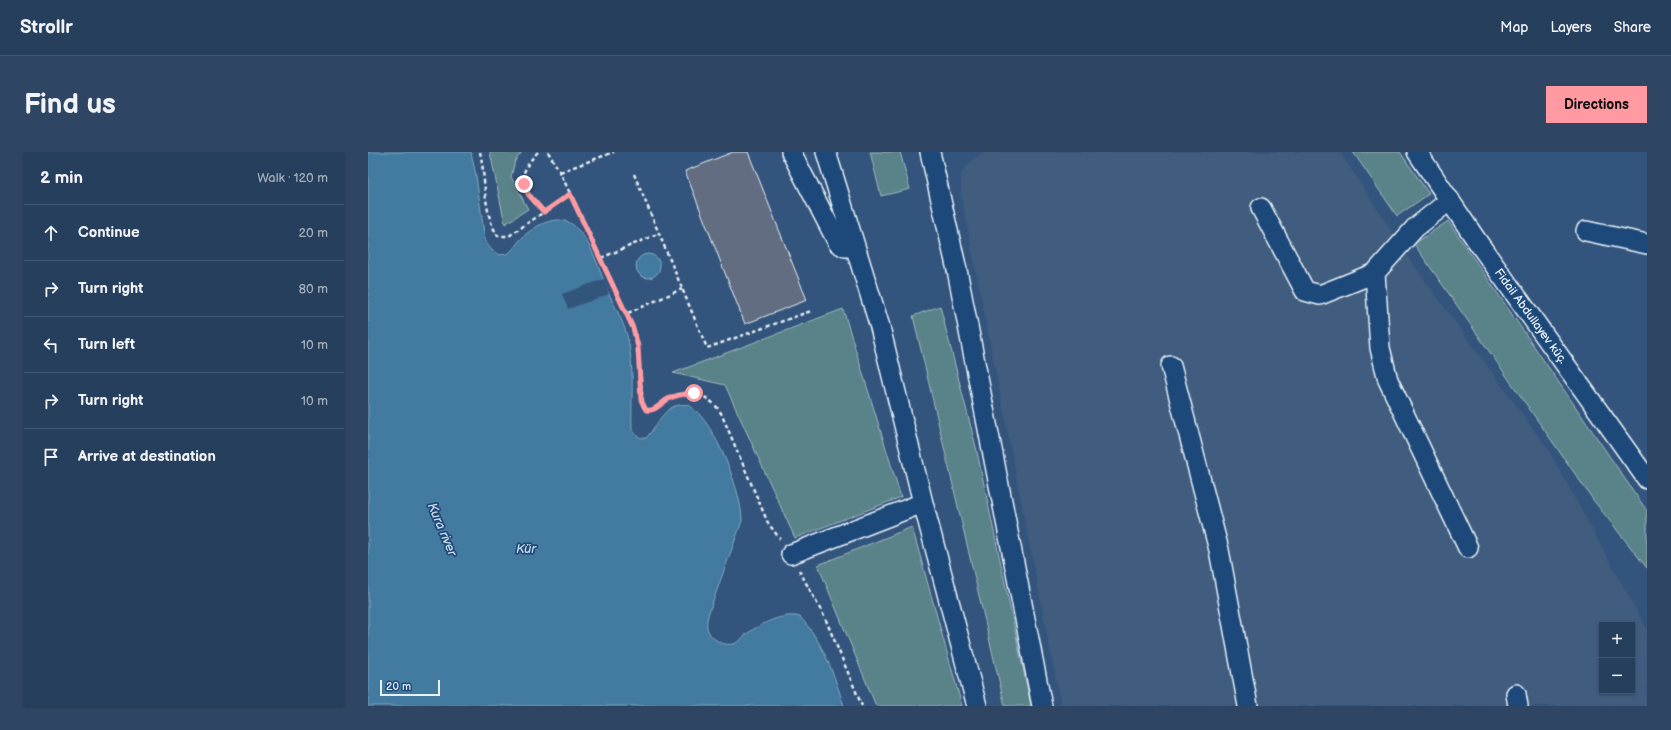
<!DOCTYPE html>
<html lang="en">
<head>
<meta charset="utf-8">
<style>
	:root { --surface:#263f5d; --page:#2e4663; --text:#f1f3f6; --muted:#a4afbc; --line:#425872; --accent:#ff9aa2 }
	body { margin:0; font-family:"Balsamiq Sans",sans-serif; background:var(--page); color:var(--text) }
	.controls { position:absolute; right:12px; bottom:12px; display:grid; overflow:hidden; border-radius:0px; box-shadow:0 1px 3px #0004 }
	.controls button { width:36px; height:36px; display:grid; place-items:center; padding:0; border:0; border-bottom:1px solid var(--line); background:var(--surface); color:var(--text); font:20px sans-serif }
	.scale { position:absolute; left:12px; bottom:10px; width:60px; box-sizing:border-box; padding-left:4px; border:2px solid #e8f1f8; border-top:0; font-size:11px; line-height:14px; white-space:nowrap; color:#e8f1f8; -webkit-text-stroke:3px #1f4a7a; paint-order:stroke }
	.stop { position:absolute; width:12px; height:12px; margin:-9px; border:3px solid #ff9aa2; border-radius:50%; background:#fff }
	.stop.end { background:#ff9aa2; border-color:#fff; box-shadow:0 1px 4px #0008 }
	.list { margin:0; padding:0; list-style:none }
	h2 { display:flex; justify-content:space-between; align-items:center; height:52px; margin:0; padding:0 16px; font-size:17px }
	h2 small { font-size:13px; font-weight:400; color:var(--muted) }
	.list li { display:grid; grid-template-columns:26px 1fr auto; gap:12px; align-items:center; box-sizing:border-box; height:56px; padding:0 16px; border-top:1px solid var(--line) }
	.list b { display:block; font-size:15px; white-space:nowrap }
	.list em { font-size:13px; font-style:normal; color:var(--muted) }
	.icon { flex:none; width:22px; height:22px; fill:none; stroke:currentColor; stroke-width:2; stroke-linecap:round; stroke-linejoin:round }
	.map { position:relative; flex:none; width:1279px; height:554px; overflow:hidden; border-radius:0px }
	header { display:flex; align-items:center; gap:24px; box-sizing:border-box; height:56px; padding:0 20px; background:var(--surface); border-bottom:1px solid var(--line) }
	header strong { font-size:19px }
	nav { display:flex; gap:22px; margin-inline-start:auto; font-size:14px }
	.intro { display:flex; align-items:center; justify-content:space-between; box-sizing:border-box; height:96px; padding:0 24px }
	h1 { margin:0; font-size:28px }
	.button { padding:10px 18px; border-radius:0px; background:var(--accent); color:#111; font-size:14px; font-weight:700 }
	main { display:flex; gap:24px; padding:0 24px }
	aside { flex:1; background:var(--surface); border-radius:0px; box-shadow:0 1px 3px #0004 }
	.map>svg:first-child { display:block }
	.built { fill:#415c7e; fill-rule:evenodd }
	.green { fill:#5a8289; stroke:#a1bac0 }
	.water { fill:#437aa0; stroke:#85aac3 }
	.pier { fill:#33547c }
	.building { fill:#626d81; stroke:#e8f1f8 }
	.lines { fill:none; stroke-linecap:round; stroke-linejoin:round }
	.minor-casing { stroke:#e8f1f8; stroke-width:22 }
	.path { stroke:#e8f1f8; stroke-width:2.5; stroke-dasharray:4 3; stroke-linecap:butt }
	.minor { stroke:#1f4a7a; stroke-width:19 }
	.route { stroke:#ff9aa2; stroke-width:5 }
	.labels { text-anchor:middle; stroke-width:3.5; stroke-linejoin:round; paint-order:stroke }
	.street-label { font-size:12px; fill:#e8f1f8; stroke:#1f4a7a }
	.water-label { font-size:13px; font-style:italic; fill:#cfdfeb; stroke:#1f4a7a }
</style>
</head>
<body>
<header>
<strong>Strollr</strong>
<nav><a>Map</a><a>Layers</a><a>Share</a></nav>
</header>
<div class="intro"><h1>Find us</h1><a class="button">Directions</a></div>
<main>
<aside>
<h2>2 min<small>Walk · 120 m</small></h2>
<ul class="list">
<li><svg class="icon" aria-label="ahead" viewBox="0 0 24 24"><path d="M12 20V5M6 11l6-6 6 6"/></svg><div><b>Continue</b></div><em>20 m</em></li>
<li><svg class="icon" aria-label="right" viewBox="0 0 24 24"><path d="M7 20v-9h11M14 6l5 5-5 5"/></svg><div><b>Turn right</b></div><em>80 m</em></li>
<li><svg class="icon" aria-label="left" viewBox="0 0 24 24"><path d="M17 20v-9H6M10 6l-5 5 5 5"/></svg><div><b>Turn left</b></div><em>10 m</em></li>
<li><svg class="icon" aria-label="right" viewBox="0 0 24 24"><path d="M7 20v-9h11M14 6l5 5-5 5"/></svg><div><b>Turn right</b></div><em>10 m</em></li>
<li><svg class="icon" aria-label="arrive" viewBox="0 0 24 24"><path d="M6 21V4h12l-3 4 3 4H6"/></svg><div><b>Arrive at destination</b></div></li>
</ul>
</aside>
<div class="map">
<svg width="1279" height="554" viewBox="0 0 1279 554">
	<rect width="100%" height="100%" fill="#33547c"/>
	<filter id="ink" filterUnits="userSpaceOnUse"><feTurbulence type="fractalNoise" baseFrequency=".025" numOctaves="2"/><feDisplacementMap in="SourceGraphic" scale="8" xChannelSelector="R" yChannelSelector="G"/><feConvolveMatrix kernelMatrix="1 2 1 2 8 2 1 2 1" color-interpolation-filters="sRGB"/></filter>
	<g filter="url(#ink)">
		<path class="built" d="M615,0h357l74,113 134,184 99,180v77h-586l-100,-511v-22l12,-14zM1234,473h30v66h-30z"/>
		<path class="green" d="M122,0h32l-7,9 -4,16 17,32 -23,15z
			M502,0h30l10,37 -29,7z
			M985,0h47l29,42 -32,22z
			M1080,69l199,290v57l-53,-67 -180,-257z
			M572,154l36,141 55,259h-26l-92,-390z
			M475,157l58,188 -106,41 -70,-153 -52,-12z
			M544,375l50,179h-86l-58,-141z"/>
		<path class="water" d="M0,0h103l5,24 9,64c4,9 14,20 25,12 4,-3 7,-9 10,-12 12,-13 37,-28 53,-15 20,17 26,46 36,69 9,19 19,36 21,57 4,26 1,52 2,78 4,6 7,10 14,9 13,-14 19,-37 43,-33 26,17 53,87 53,116l-33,91c-1,4 -3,10 -2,15 2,12 18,21 29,16 5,-2 7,-7 12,-10 13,-9 36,-21 52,-16 23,24 34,58 44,89h-476z
			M268 114a12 12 0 1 1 24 0a12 12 0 1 1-24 0Z"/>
		<path class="pier" d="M236,127l5,15 -41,15 -6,-15z"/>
		<path class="building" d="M365,0h15l59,148 -62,24 -60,-153z"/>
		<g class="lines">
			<defs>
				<path id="minor" d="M423,0l47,91 7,4 9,-1
					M458,0l54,175 43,176 54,203
					M562,0l27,118 85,436
					M1049,0l60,89 170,238
					M1082,48l-35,28 -40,45 5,75 8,32 80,168
					M893,56l44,83 15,4 55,-22
					M1218,79l61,13
					M803,214l48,184 29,156
					M423,402l132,-51
					M1148,542l2,12"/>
			</defs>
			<use href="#minor" class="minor-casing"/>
			<path class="path" d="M112,0c6,26 3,63 18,84h11l61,-42
				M170,0c-25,26 -15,37 6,60
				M180,0l12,20 73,156 4,18 6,60 3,4c9,2 14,-6 21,-10 21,-14 42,-6 54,13l47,110 12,16
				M192,20l54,-20
				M266,22l73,174 104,-37
				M233,106l59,-25
				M260,161l54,-24
				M431,418l26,48 37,88"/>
			<use href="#minor" class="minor"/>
		</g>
	</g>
	<g class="lines" filter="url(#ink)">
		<path class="route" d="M156,32l4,10 16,18 26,-18 63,134 5,18 3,54 5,10c9,2 15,-7 22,-11 9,-5 17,-5 26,-6"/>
	</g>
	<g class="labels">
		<g class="street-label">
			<text transform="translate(1163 164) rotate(54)" y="4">Fidail Abdullayev küç.</text>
		</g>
		<g class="water-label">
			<text transform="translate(75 377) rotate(67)" y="5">Kura river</text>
			<text x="158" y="401">Kür</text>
		</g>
	</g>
</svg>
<div class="controls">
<button>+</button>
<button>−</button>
</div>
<div class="scale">20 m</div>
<div class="stop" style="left:326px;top:241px"></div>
<div class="stop end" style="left:156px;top:32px"></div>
</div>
</main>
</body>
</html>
